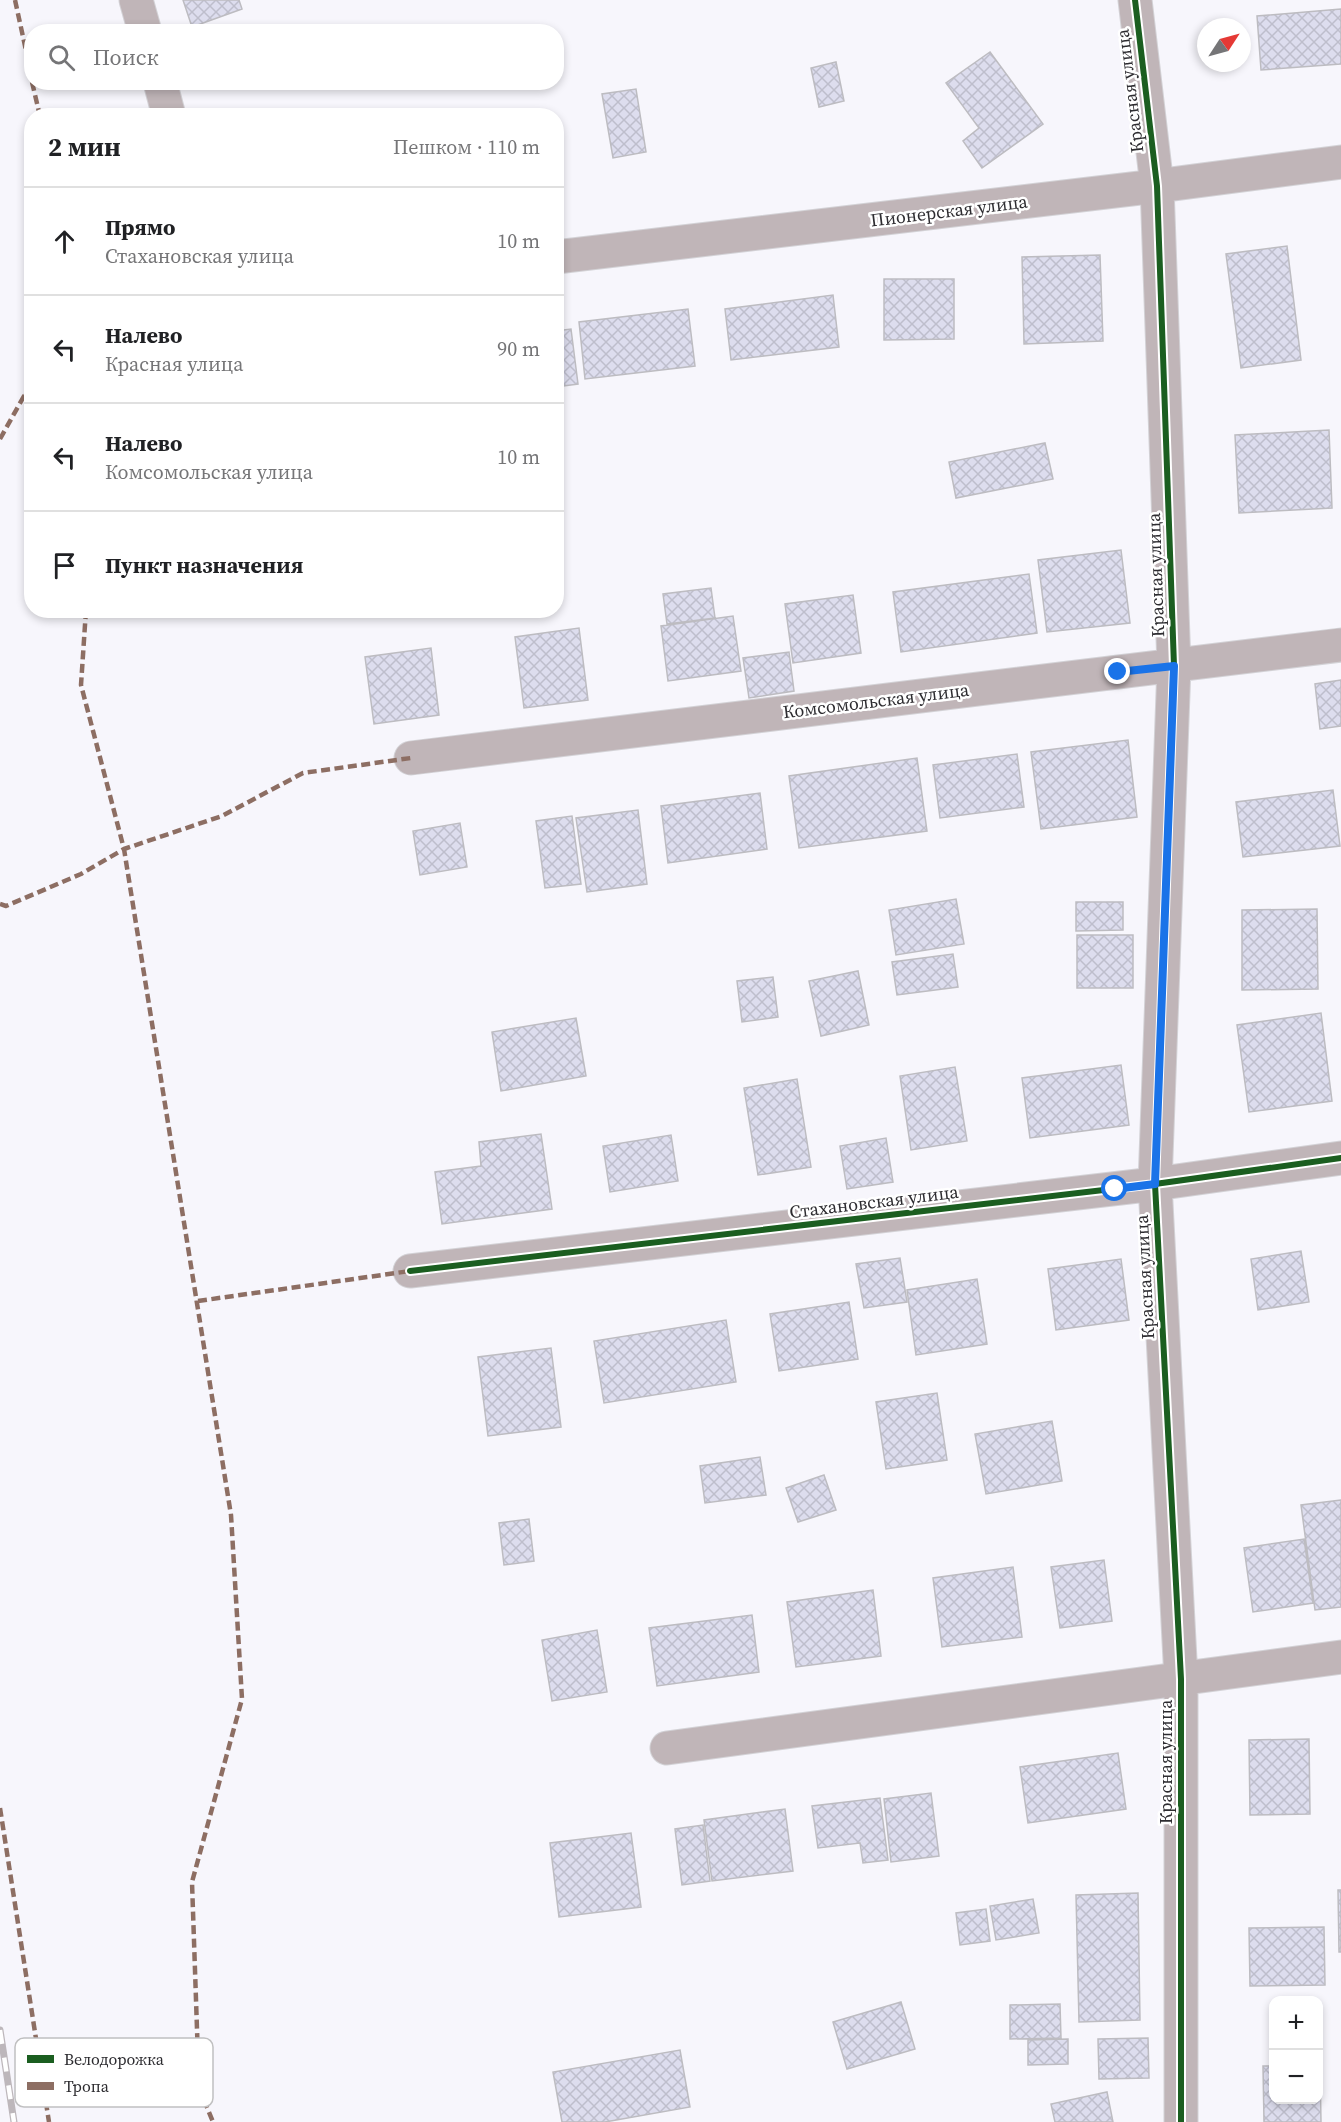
<!DOCTYPE html>
<html lang="ru">
<head>
<meta charset="utf-8">
<style>
	:root { --surface:#fff; --page:#f6f6f6; --text:#202124; --muted:#757577; --line:#e0e0e0 }
	body { margin:0; font-family:"Source Serif 4",serif; background:var(--page); color:var(--text) }
	.controls { position:absolute; right:18px; bottom:18px; display:grid; overflow:hidden; border-radius:12px; box-shadow:0 3px 9px #0003 }
	.controls button { width:54px; height:54px; display:grid; place-items:center; padding:0; border:0; border-bottom:2px solid var(--line); background:var(--surface); color:var(--text); font:30px sans-serif }
	.compass { position:absolute; left:1197px; top:18px; width:54px; height:54px; border-radius:50%; background:var(--surface); box-shadow:0 3px 9px #0003; rotate:54deg }
	.stop { position:absolute; width:18px; height:18px; margin:-14px; border:4px solid #1a73e8; border-radius:50%; background:#fff }
	.stop.end { background:#1a73e8; border-color:#fff; box-shadow:0 2px 6px #0008 }
	.list { margin:0; padding:0; list-style:none }
	h2 { display:flex; justify-content:space-between; align-items:center; height:78px; margin:0; padding:0 24px; font-size:26px }
	h2 small { font-size:20px; font-weight:400; color:var(--muted) }
	.list li { display:grid; grid-template-columns:39px 1fr auto; gap:18px; align-items:center; box-sizing:border-box; height:108px; padding:0 24px; border-top:2px solid var(--line) }
	.list b { display:block; font-size:22px; white-space:nowrap }
	.list p { margin:0; font-size:20px; white-space:nowrap; color:var(--muted) }
	.list em { font-size:20px; font-style:normal; color:var(--muted) }
	.icon { flex:none; width:33px; height:33px; fill:none; stroke:currentColor; stroke-width:2; stroke-linecap:round; stroke-linejoin:round }
	.map { position:relative; flex:none; width:1341px; height:2122px; overflow:hidden }
	.search { position:absolute; background:var(--surface); box-shadow:0 3px 9px #0003; left:24px; top:24px; width:540px; height:66px; display:flex; align-items:center; gap:15px; box-sizing:border-box; padding:0 21px; border-radius:24px; color:var(--muted); font-size:22px }
	.panel { position:absolute; background:var(--surface); box-shadow:0 3px 9px #0003; left:24px; top:108px; width:540px; height:510px; border-radius:24px }
	.map>svg:first-child { display:block }
	.building { fill:url(#building-cross-hatch); stroke:#bdbcc1; stroke-width:1.5 }
	.lines { fill:none; stroke-linecap:round; stroke-linejoin:round }
	.minor-casing { stroke:#d3d2d6; stroke-width:35 }
	.minor { stroke:#c0b5b8; stroke-width:33 }
	.rail-casing { stroke:#bdb7bb; stroke-width:7 }
	.rail { stroke:#fff; stroke-width:4.5; stroke-dasharray:14; stroke-linecap:butt }
	.quiet { stroke:#8d6e63; stroke-width:4.5; stroke-dasharray:9 4.5; stroke-linecap:butt }
	.cycleway-casing { stroke:#fff; stroke-width:10 }
	.cycleway { stroke:#1b5e20; stroke-width:6 }
	.route { stroke:#1a73e8; stroke-width:8 }
	.labels { text-anchor:middle; stroke-width:5; stroke-linejoin:round; paint-order:stroke }
	.street-label { font-size:18px; fill:#2d2c30; stroke:#fff }
	.key { fill:#fff; stroke:#c0c0c1; stroke-width:1.5 }
	.key-label { font-size:16px; fill:#2d2c30 }
</style>
</head>
<body>
<div class="map">
<svg width="1341" height="2122" viewBox="0 0 1341 2122">
	<defs>
		<pattern id="building-cross-hatch" width="8" height="8" patternUnits="userSpaceOnUse" patternTransform="scale(1.5)"><rect width="8" height="8" fill="#dde"/><path d="M0 0l8 8M0 8l8-8" fill="none" stroke="#bebecc"/></pattern>
	</defs>
	<rect width="100%" height="100%" fill="#f7f6fc"/>
	<path class="building" d="M183,0h56l3,9 -50,18z
		M1341,9v55l-80,6 -4,-54z
		M990,52l53,72 -61,44 -19,-27 16,-13 -33,-45z
		M836,62l8,39 -25,6 -8,-39z
		M636,89l10,63 -33,6 -11,-64z
		M1287,246l14,114 -60,8 -15,-114z
		M1100,255l3,86 -79,3 -2,-87z
		M884,279h70v60l-70,1z
		M833,295l6,52 -108,13 -6,-51z
		M688,309l7,57 -110,13 -6,-57z
		M571,329l7,55 -22,3v-56z
		M1329,430l3,78 -93,5 -4,-78z
		M1045,443l8,36 -97,19 -7,-36z
		M1121,550l9,73 -83,9 -9,-72z
		M1029,574l8,59 -136,19 -8,-60z
		M711,588l4,30 -48,6 -4,-30z
		M853,595l8,58 -68,10 -8,-59z
		M733,616l8,55 -73,10 -7,-55z
		M579,628l9,72 -64,8 -9,-71z
		M431,648l8,67 -65,9 -9,-67z
		M789,652l5,39 -45,7 -6,-40z
		M1341,680v46l-21,3 -5,-45z
		M1128,740l9,77 -96,12 -10,-77z
		M1017,754l7,53 -84,11 -7,-53z
		M917,758l10,73 -128,17 -10,-72z
		M1333,790l7,56 -97,11 -7,-55z
		M760,793l7,56 -99,14 -7,-57z
		M638,810l9,74 -60,8 -11,-74z
		M572,816l9,68 -36,4 -9,-67z
		M460,823l7,44 -47,8 -7,-44z
		M956,899l8,45 -68,11 -7,-45z
		M1076,902h47v28l-47,1z
		M1317,909l1,80 -76,1v-80z
		M1077,935h56v53h-56z
		M953,954l5,33 -61,8 -5,-33z
		M858,971l11,54 -48,11 -12,-55z
		M773,977l5,40 -36,5 -5,-41z
		M1321,1013l11,88 -83,11 -12,-87z
		M576,1018l10,58 -85,15 -9,-59z
		M1121,1065l8,60 -99,13 -8,-60z
		M955,1067l12,74 -56,9 -11,-74z
		M797,1079l14,88 -53,8 -14,-87z
		M541,1134l11,75 -110,15 -7,-52 46,-6 -2,-24z
		M671,1135l7,46 -68,11 -7,-46z
		M886,1138l7,44 -46,7 -7,-43z
		M1301,1251l8,51 -51,8 -7,-51z
		M900,1258l7,44 -43,6 -8,-44z
		M1121,1259l8,61 -73,10 -8,-61z
		M977,1279l10,65 -71,11 -9,-65z
		M849,1302l9,57 -79,12 -9,-57z
		M726,1320l10,62 -132,21 -10,-62z
		M551,1348l10,79 -73,9 -10,-79z
		M937,1393l10,67 -61,9 -10,-67z
		M1052,1421l10,60 -76,13 -11,-60z
		M760,1457l6,38 -61,8 -5,-37z
		M824,1475l12,35 -38,12 -12,-34z
		M1341,1500v107l-26,3 -14,-105z
		M529,1519l5,42 -30,4 -5,-42z
		M1304,1539l9,64 -60,9 -9,-64z
		M1104,1560l8,61 -52,7 -9,-61z
		M1013,1567l9,70 -80,10 -9,-69z
		M873,1590l8,66 -85,11 -9,-65z
		M752,1615l7,57 -102,14 -8,-58z
		M597,1630l10,62 -55,9 -10,-61z
		M1309,1739l1,75 -60,1 -1,-75z
		M1118,1753l8,56 -98,14 -8,-56z
		M931,1793l8,63 -48,6 -7,-63z
		M880,1798l8,62 -25,3 -3,-20 -42,5 -6,-42z
		M785,1809l8,62 -81,10 -8,-61z
		M703,1825l7,56 -28,4 -7,-56z
		M631,1833l10,74 -82,10 -9,-74z
		M1338,1890h3v62h-2z
		M1138,1893l2,127 -61,2 -3,-127z
		M1033,1899l6,34 -43,7 -6,-34z
		M986,1909l4,32 -30,4 -4,-32z
		M1324,1927l1,58 -75,1 -1,-58z
		M901,2002l14,47 -68,20 -14,-47z
		M1060,2004l1,34 -51,1v-34z
		M1148,2038l1,40 -50,1 -1,-40z
		M1068,2039v25l-40,1v-25z
		M680,2050l10,57 -85,15h-43l-9,-50z
		M1318,2065h2l1,57h-57l-1,-56h11v34h44z
		M1107,2092l6,30h-58l-4,-18z"/>
	<g class="lines">
		<defs>
			<path id="minor" d="M136,0l9,32
				M1135,0l22,186 17,480 -19,518 26,495v443
				M160,82l9,34
				M556,257l601,-71 184,-24
				M411,758l930,-113
				M410,1271l745,-87 186,-26
				M667,1748l674,-91"/>
		</defs>
		<use href="#minor" class="minor-casing"/>
		<use href="#minor" class="minor"/>
		<defs>
			<path id="rail" d="M0,2030l14,92"/>
		</defs>
		<use href="#rail" class="rail-casing"/>
		<use href="#rail" class="rail"/>
		<path class="quiet" d="M15,0l17,78
			M32,82l8,34
			M0,439l24,-43 8,-4
			M86,610l-5,75 43,164 107,666 11,184 -50,183 7,206 14,34
			M0,904l6,2 75,-32 43,-25 98,-33 81,-43 108,-15
			M198,1301l212,-30
			M0,1808l49,314"/>
		<defs>
			<path id="cycleway" d="M1135,0l22,186 17,480 -19,518 26,495v443
				M410,1271l745,-87 186,-26"/>
		</defs>
		<use href="#cycleway" class="cycleway-casing"/>
		<use href="#cycleway" class="cycleway"/>
	</g>
	<g class="lines">
		<path class="route" d="M1115,1189l40,-5 19,-518 -56,6"/>
	</g>
	<g class="labels">
		<g class="street-label">
			<text transform="translate(1130 91) rotate(-97)" y="6">Красная улица</text>
			<text transform="translate(949 211) rotate(-7)" y="6">Пионерская улица</text>
			<text transform="translate(1156 575) rotate(-92)" y="6">Красная улица</text>
			<text transform="translate(876 701) rotate(-7)" y="6">Комсомольская улица</text>
			<text transform="translate(874 1202) rotate(-7)" y="6">Стахановская улица</text>
			<text transform="translate(1145 1277) rotate(-93)" y="6">Красная улица</text>
			<text transform="translate(1166 1762) rotate(-90)" y="6">Красная улица</text>
		</g>
	</g>
	<rect x="15" y="2038" width="198" height="69" rx="9" class="key"/>
	<rect x="27" y="2055" width="27" height="8" fill="#1b5e20"/>
	<rect x="27" y="2082" width="27" height="8" fill="#8d6e63"/>
	<g class="key-label">
		<text x="64" y="2065">Велодорожка</text>
		<text x="64" y="2092">Тропа</text>
	</g>
</svg>
<div class="controls">
<button>+</button>
<button>−</button>
</div>
<svg class="compass" viewBox="-18 -18 36 36"><path d="M0-13l5 13h-10z" fill="#e53935"/><path d="M0 13l5-13h-10z" fill="#757577"/></svg>
<div class="stop" style="left:1115px;top:1189px"></div>
<div class="stop end" style="left:1118px;top:672px"></div>
<div class="search"><svg class="icon" aria-label="search" viewBox="0 0 24 24"><circle cx="10" cy="10" r="6"/><path d="M15 15l6 6"/></svg>Поиск</div>
<section class="panel">
<h2>2 мин<small>Пешком · 110 m</small></h2>
<ul class="list">
<li><svg class="icon" aria-label="ahead" viewBox="0 0 24 24"><path d="M12 20V5M6 11l6-6 6 6"/></svg><div><b>Прямо</b><p>Стахановская улица</p></div><em>10 m</em></li>
<li><svg class="icon" aria-label="left" viewBox="0 0 24 24"><path d="M17 20v-9H6M10 6l-5 5 5 5"/></svg><div><b>Налево</b><p>Красная улица</p></div><em>90 m</em></li>
<li><svg class="icon" aria-label="left" viewBox="0 0 24 24"><path d="M17 20v-9H6M10 6l-5 5 5 5"/></svg><div><b>Налево</b><p>Комсомольская улица</p></div><em>10 m</em></li>
<li><svg class="icon" aria-label="arrive" viewBox="0 0 24 24"><path d="M6 21V4h12l-3 4 3 4H6"/></svg><div><b>Пункт назначения</b></div></li>
</ul>
</section>
</div>
</body>
</html>
